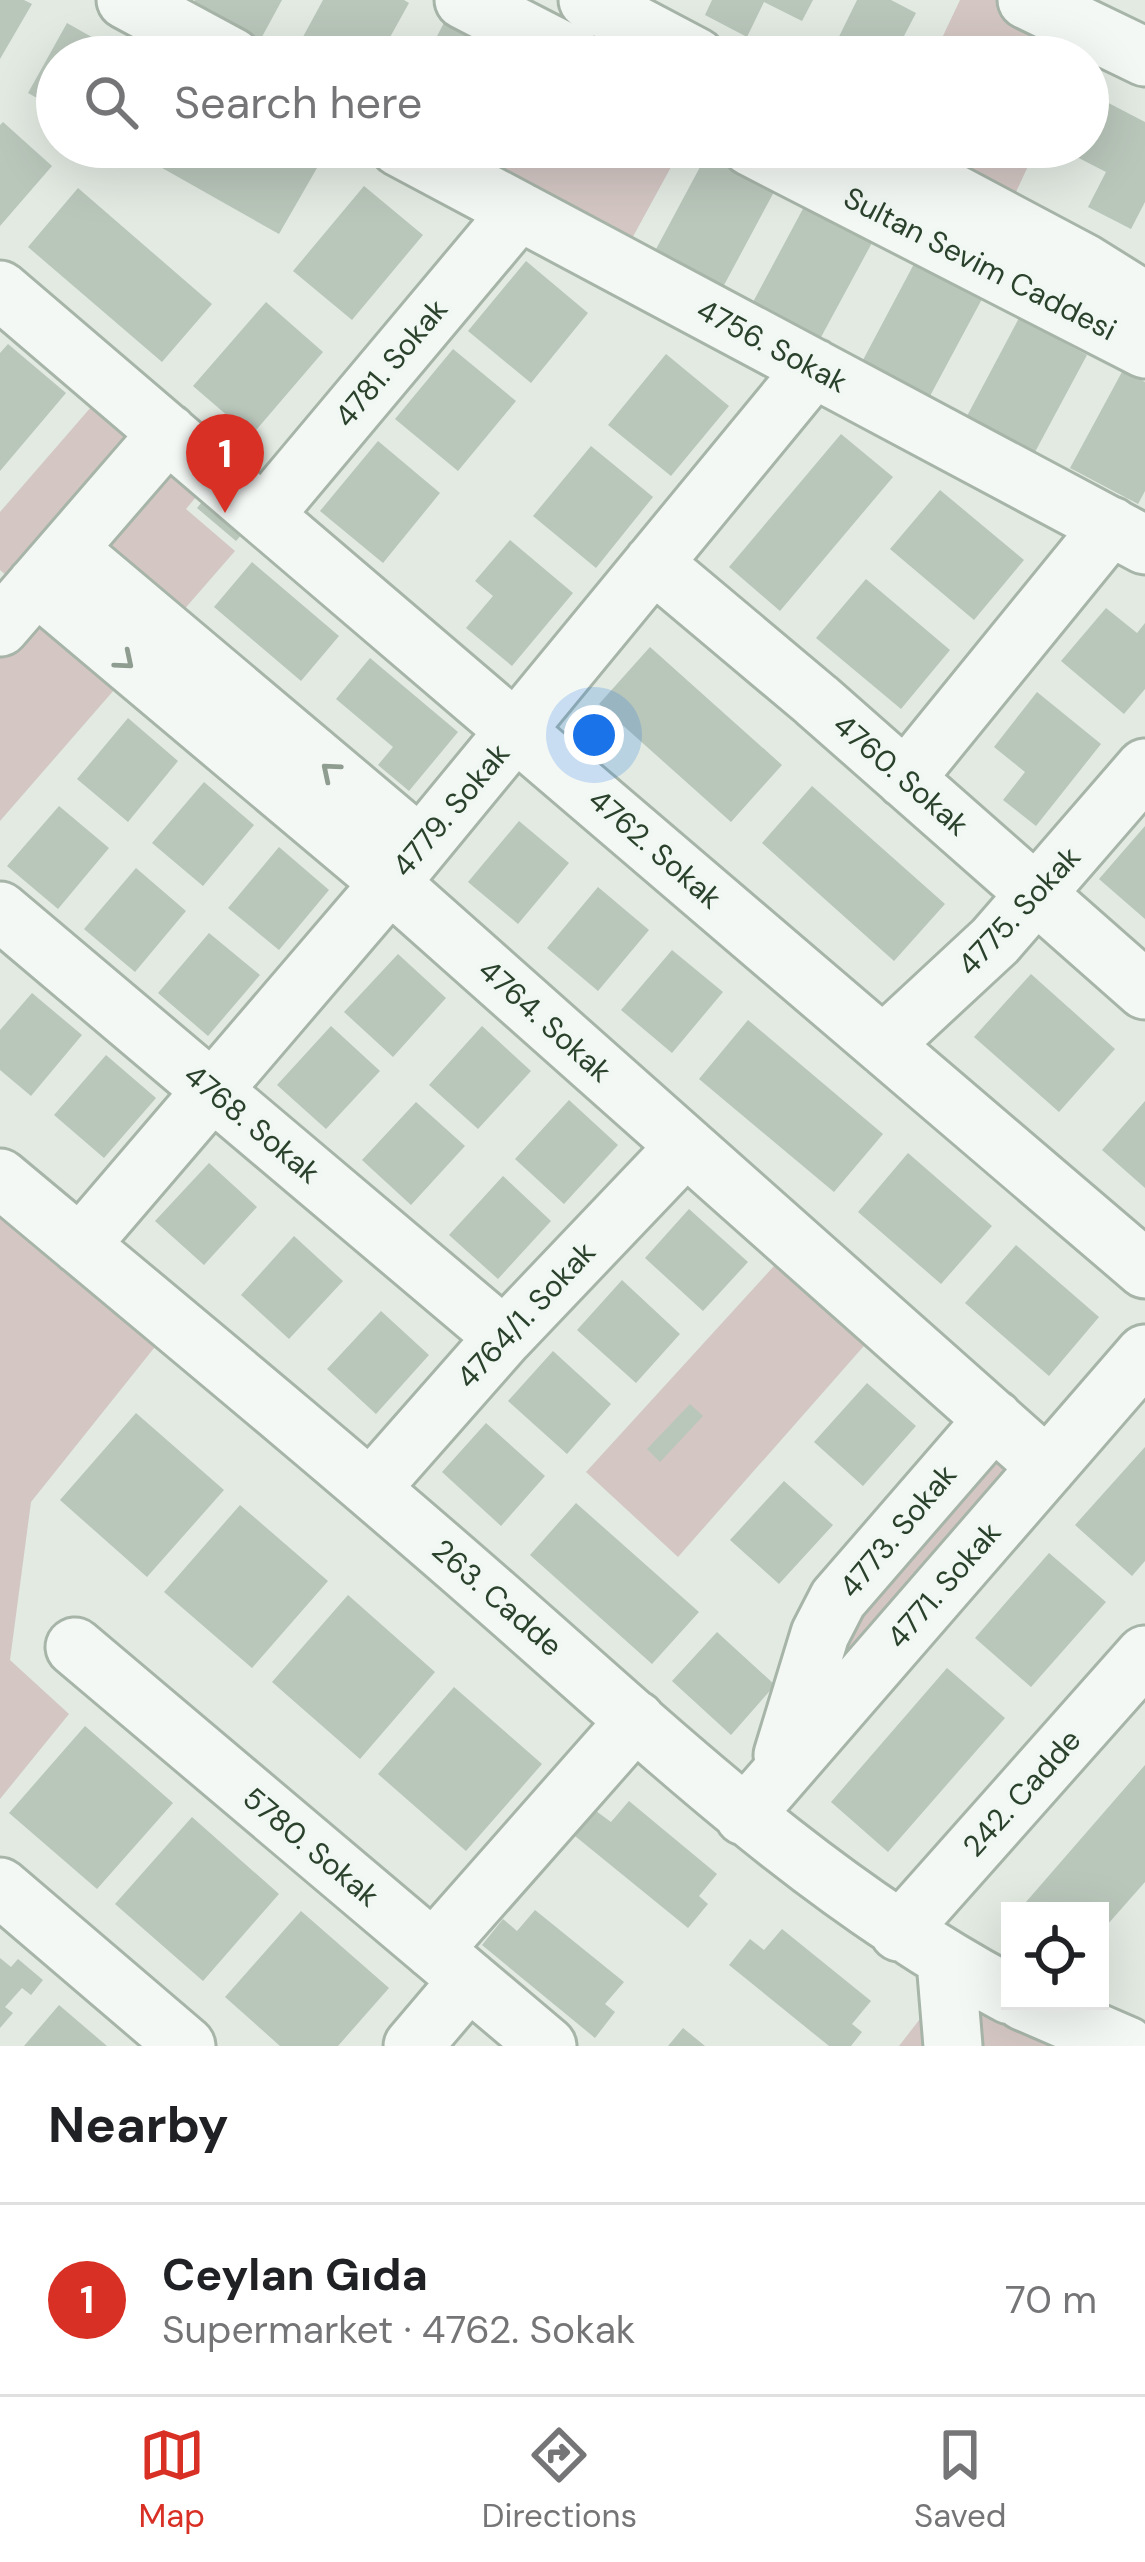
<!DOCTYPE html>
<html lang="en">
<head>
<meta charset="utf-8">
<style>
	:root { --surface:#fff; --page:#f6f6f6; --text:#202124; --muted:#757577; --line:#e0e0e0; --accent:#d93025 }
	body { margin:0; font-family:"DM Sans",sans-serif; background:var(--page); color:var(--text) }
	.controls { position:absolute; right:36px; bottom:36px; display:grid; overflow:hidden; border-radius:0px; box-shadow:0 12px 48px #0002 }
	.controls button { width:108px; height:108px; display:grid; place-items:center; padding:0; border:0; border-bottom:3px solid var(--line); background:var(--surface); color:var(--text); font:60px sans-serif }
	.you { position:absolute; left:594px; top:735px; width:42px; height:42px; margin:-30px; border:9px solid #fff; border-radius:50%; background:#1a73e8; box-shadow:0 0 0 18px #1a73e833 }
	.badge { display:grid; place-items:center; width:78px; height:78px; border-radius:50%; background:var(--accent); color:#fff; font-size:39px; font-weight:700 }
	.pin { position:absolute; translate:-50% -99px; filter:drop-shadow(0 3px 6px #0008) }
	.pin::after { content:''; position:absolute; top:63px; width:42px; height:36px; background:inherit; clip-path:polygon(0 0,100% 0,50% 100%) }
	.list { margin:0; padding:0; list-style:none }
	h2 { display:flex; justify-content:space-between; align-items:center; height:156px; margin:0; padding:0 48px; font-size:51px }
	h2 small { font-size:39px; font-weight:400; color:var(--muted) }
	.list li { display:grid; grid-template-columns:78px 1fr auto; gap:36px; align-items:center; box-sizing:border-box; height:192px; padding:0 48px; border-top:3px solid var(--line) }
	.list b { display:block; font-size:45px; white-space:nowrap }
	.list p { margin:0; font-size:39px; white-space:nowrap; color:var(--muted) }
	.list em { font-size:39px; font-style:normal; color:var(--muted) }
	.icon { flex:none; width:66px; height:66px; fill:none; stroke:currentColor; stroke-width:2; stroke-linecap:round; stroke-linejoin:round }
	.map { position:relative; flex:none; width:1145px; height:2046px; overflow:hidden }
	.search { position:absolute; background:var(--surface); box-shadow:0 12px 48px #0002; left:36px; right:36px; top:36px; height:132px; display:flex; align-items:center; gap:30px; box-sizing:border-box; padding:0 42px; border-radius:66px; color:var(--muted); font-size:45px }
	.sheet { height:348px; background:var(--surface) }
	nav { display:flex; justify-content:space-around; align-items:center; box-sizing:border-box; height:168px; border-top:3px solid var(--line); background:var(--surface); font-size:33px; color:var(--muted) }
	nav a { display:grid; justify-items:center; gap:6px }
	nav .on { color:var(--accent) }
	.map>svg:first-child { display:block }
	.green { fill:#d3c6c3 }
	.building { fill:#b9c6ba }
	.lines { fill:none; stroke-linecap:round; stroke-linejoin:round }
	.minor-casing { stroke:#a7b4a8; stroke-width:63 }
	.minor { stroke:#f4f8f5; stroke-width:57 }
	.oneway { stroke:#8f9c90 }
	.labels { text-anchor:middle; stroke-width:9; stroke-linejoin:round; paint-order:stroke }
	.street-label { font-size:30px; fill:#2a412c; stroke:#f1f7f2 }
</style>
</head>
<body>
<div class="map">
<svg width="1145" height="2046" viewBox="0 0 1145 2046">
	<rect width="100%" height="100%" fill="#e2eae2"/>
	<path class="green" d="M960,0h67l54,57h-148z
		M496,147h186l-64,117 -144,-77z
		M889,147h148l-34,73z
		M111,384l104,90 -29,35 49,42 -235,270v-195l28,-32 -28,-24v-58z
		M0,1178l174,145 -143,179 -21,158 59,54 -69,85z
		M795,1243l90,79 -207,235 -92,-85z
		M995,1432l39,34 -231,272 24,-100z
		M947,1984l114,33 -11,29h-151z"/>
	<path class="building" d="M0,0h24l8,4 -32,55z
		M195,0h87l-25,46 -67,-36z
		M323,0h81l5,3 -30,54h-87z
		M712,0h101l-11,21 -38,-19 -17,35 -42,-22z
		M857,0h34l25,13 -23,44h-64z
		M446,19l71,38h-91z
		M67,23l60,34h-70v52l-29,-16z
		M1097,97l48,25v80l-14,27 -43,-22 18,-35 -37,-19 3,-6h16v-32z
		M3,122l49,44 -52,60v-101z
		M125,147h155l37,21 -38,66z
		M707,154l68,36 -52,97 -68,-36z
		M364,186l59,49 -71,85 -59,-49z
		M78,188l134,116 -50,58 -134,-115z
		M805,205l68,36 -53,98 -67,-37z
		M526,261l62,52 -57,70 -63,-52z
		M915,262l67,37 -52,97 -67,-36z
		M266,302l57,50 -72,84 -58,-50z
		M1019,318l68,37 -52,97 -68,-36z
		M8,344l58,49 -66,78v-118z
		M453,349l63,52 -58,70 -63,-52z
		M666,354l63,52 -58,70 -63,-51z
		M1123,370l22,12v109l-7,13 -68,-36z
		M841,434l52,43 -113,134 -51,-44z
		M378,441l62,52 -57,70 -63,-52z
		M591,446l62,51 -57,71 -63,-52z
		M216,485l39,34 -19,22 -39,-33z
		M940,490l84,70 -50,60 -84,-71z
		M510,540l63,53 -61,73 -46,-38 27,-32 -18,-15z
		M252,562l87,74 -38,45 -87,-74z
		M866,579l84,71 -49,59 -85,-71z
		M1106,608l31,25 8,-10v66l-21,25 -63,-53z
		M650,647l132,118 -51,57 -132,-118z
		M370,658l88,74 -49,59 -31,-26 15,-18 -57,-48z
		M1037,692l64,52 -65,82 -33,-26 22,-28 -31,-25z
		M128,718l50,43 -50,61 -51,-43z
		M204,782l50,43 -51,61 -51,-43z
		M812,786l133,118 -51,57 -132,-118z
		M59,806l50,42 -51,61 -51,-43z
		M519,821l50,42 -51,61 -50,-42z
		M1145,826v93l-46,-40z
		M279,847l50,43 -50,60 -51,-42z
		M136,868l50,43 -51,61 -51,-43z
		M598,887l51,43 -51,61 -51,-43z
		M209,933l51,42 -52,61 -50,-43z
		M672,950l51,42 -51,61 -51,-43z
		M398,954l48,44 -53,59 -49,-45z
		M1031,974l84,75 -56,63 -85,-75z
		M32,993l50,42 -51,61 -31,-26v-40z
		M748,1020l135,114 -49,58 -135,-113z
		M331,1026l49,45 -54,58 -49,-44z
		M482,1026l49,45 -53,58 -49,-44z
		M106,1055l50,43 -52,60 -50,-43z
		M569,1100l49,45 -54,59 -49,-45z
		M1145,1101v87l-43,-38z
		M416,1102l49,44 -54,59 -49,-45z
		M908,1153l84,73 -51,58 -83,-72z
		M209,1163l48,44 -53,58 -49,-44z
		M503,1176l48,45 -53,58 -49,-44z
		M689,1209l59,53 -45,49 -58,-53z
		M294,1236l49,45 -54,58 -48,-44z
		M1016,1245l83,72 -50,59 -84,-73z
		M622,1280l58,54 -44,49 -59,-53z
		M381,1311l48,44 -53,59 -49,-45z
		M553,1351l58,53 -44,50 -59,-53z
		M867,1383l49,43 -53,60 -49,-44z
		M690,1404l13,12 -43,46 -13,-13z
		M136,1413l88,77 -77,87 -87,-77z
		M486,1423l59,53 -44,50 -59,-54z
		M1145,1447v114l-13,15 -57,-51z
		M784,1481l49,44 -54,59 -49,-44z
		M576,1503l123,109 -47,52 -122,-109z
		M240,1505l88,76 -76,87 -88,-76z
		M1049,1553l57,49 -75,85 -56,-49z
		M348,1595l87,77 -75,87 -88,-77z
		M717,1632l58,53 -44,50 -59,-54z
		M947,1668l58,50 -117,134 -57,-50z
		M454,1687l88,77 -76,87 -88,-77z
		M85,1726l88,77 -76,86 -88,-76z
		M1145,1765v117l-45,51v-22h-64l-10,-9z
		M629,1801l88,73 -18,22 9,8 -20,24 -113,-92 21,-25 15,11z
		M192,1817l87,77 -76,87 -88,-77z
		M535,1910l89,72 -19,22 10,8 -20,26 -113,-93 21,-26 14,12z
		M301,1911l88,77 -51,58h-58l-55,-49z
		M782,1929l89,72 -19,23 10,8 -11,14h-22l-100,-81 21,-26 14,11z
		M0,1958l11,9 7,-8 25,21 -12,15 -9,-7 -17,19 8,6 -13,15z
		M59,2005l48,41h-83z
		M683,2028l22,18h-37z"/>
	<g class="lines">
		<defs>
			<path id="minor" d="M126,0l106,57
				M464,0l111,57
				M588,0l108,57
				M1027,0l118,57
				M399,147l746,398
				M751,147l394,202
				M866,147l218,116 61,38
				M0,290l1145,979
				M264,515l255,-304
				M68,549l352,297
				M653,563l163,137 329,290
				M36,585l354,298 657,584
				M0,627l168,-194
				M905,779l206,-253
				M0,911l504,426
				M883,1045l112,-104 150,-173
				M0,1178c165,138 331,275 493,417 165,144 322,297 517,400
				M80,1245l310,-362 424,-515
				M371,1488l133,-151 182,-191
				M75,1647l472,399
				M783,1755l37,-121 18,-35 156,-180
				M744,1816l401,-462
				M0,1887l186,159
				M899,1932l246,-277
				M433,1950l203,-230
				M946,1961l7,85
				M1023,2001l104,45
				M413,2046l56,-66"/>
		</defs>
		<use href="#minor" class="minor-casing"/>
		<use href="#minor" class="minor"/>
	</g>
	<defs><path id="oneway-chevron" d="M-2-3.5L2.5 0L-2 3.5" fill="none" stroke-width="1.6" stroke-linecap="round" stroke-linejoin="round" transform="scale(3)"/></defs>
	<g class="oneway">
		<use href="#oneway-chevron" transform="translate(125 661) rotate(40)"/>
		<use href="#oneway-chevron" transform="translate(330 771) rotate(-140)"/>
	</g>
	<g class="labels">
		<g class="street-label">
			<text transform="translate(980 264) rotate(27)" y="10">Sultan Sevim Caddesi</text>
			<text transform="translate(772 346) rotate(28)" y="10">4756. Sokak</text>
			<text transform="translate(391 363) rotate(-50)" y="10">4781. Sokak</text>
			<text transform="translate(901 775) rotate(41)" y="10">4760. Sokak</text>
			<text transform="translate(451 810) rotate(-50)" y="10">4779. Sokak</text>
			<text transform="translate(655 849) rotate(41)" y="10">4762. Sokak</text>
			<text transform="translate(1019 911) rotate(-47)" y="10">4775. Sokak</text>
			<text transform="translate(545 1021) rotate(42)" y="10">4764. Sokak</text>
			<text transform="translate(252 1124) rotate(40)" y="10">4768. Sokak</text>
			<text transform="translate(526 1315) rotate(-47)" y="10">4764/1. Sokak</text>
			<text transform="translate(898 1531) rotate(-50)" y="10">4773. Sokak</text>
			<text transform="translate(944 1585) rotate(-49)" y="10">4771. Sokak</text>
			<text transform="translate(497 1598) rotate(41)" y="10">263. Cadde</text>
			<text transform="translate(1022 1793) rotate(-48)" y="10">242. Cadde</text>
			<text transform="translate(311 1847) rotate(40)" y="10">5780. Sokak</text>
		</g>
	</g>
</svg>
<div class="controls">
<button><svg class="icon" aria-label="locate" viewBox="0 0 24 24"><circle cx="12" cy="12" r="6"/><path d="M12 2v4M12 18v4M2 12h4M18 12h4"/></svg></button>
</div>
<div class="you"></div>
<div class="pin badge" style="left:225px;top:513px">1</div>
<div class="search"><svg class="icon" aria-label="search" viewBox="0 0 24 24"><circle cx="10" cy="10" r="6"/><path d="M15 15l6 6"/></svg>Search here</div>
</div>
<section class="sheet">
<h2>Nearby<small></small></h2>
<ul class="list">
<li><span class="badge">1</span><div><b>Ceylan Gıda</b><p>Supermarket · 4762. Sokak</p></div><em>70 m</em></li>
</ul>
</section>
<nav>
<a class="on"><svg class="icon" aria-label="map" viewBox="0 0 24 24"><path d="M3 6l6-2 6 2 6-2v14l-6 2-6-2-6 2zM9 4v14M15 6v14"/></svg>Map</a>
<a><svg class="icon" aria-label="directions" viewBox="0 0 24 24"><path d="M12 3l9 9-9 9-9-9zM9 14v-3h6M13 9l2 2-2 2"/></svg>Directions</a>
<a><svg class="icon" aria-label="saved" viewBox="0 0 24 24"><path d="M7 4h10v16l-5-4-5 4z"/></svg>Saved</a>
</nav>
</body>
</html>
